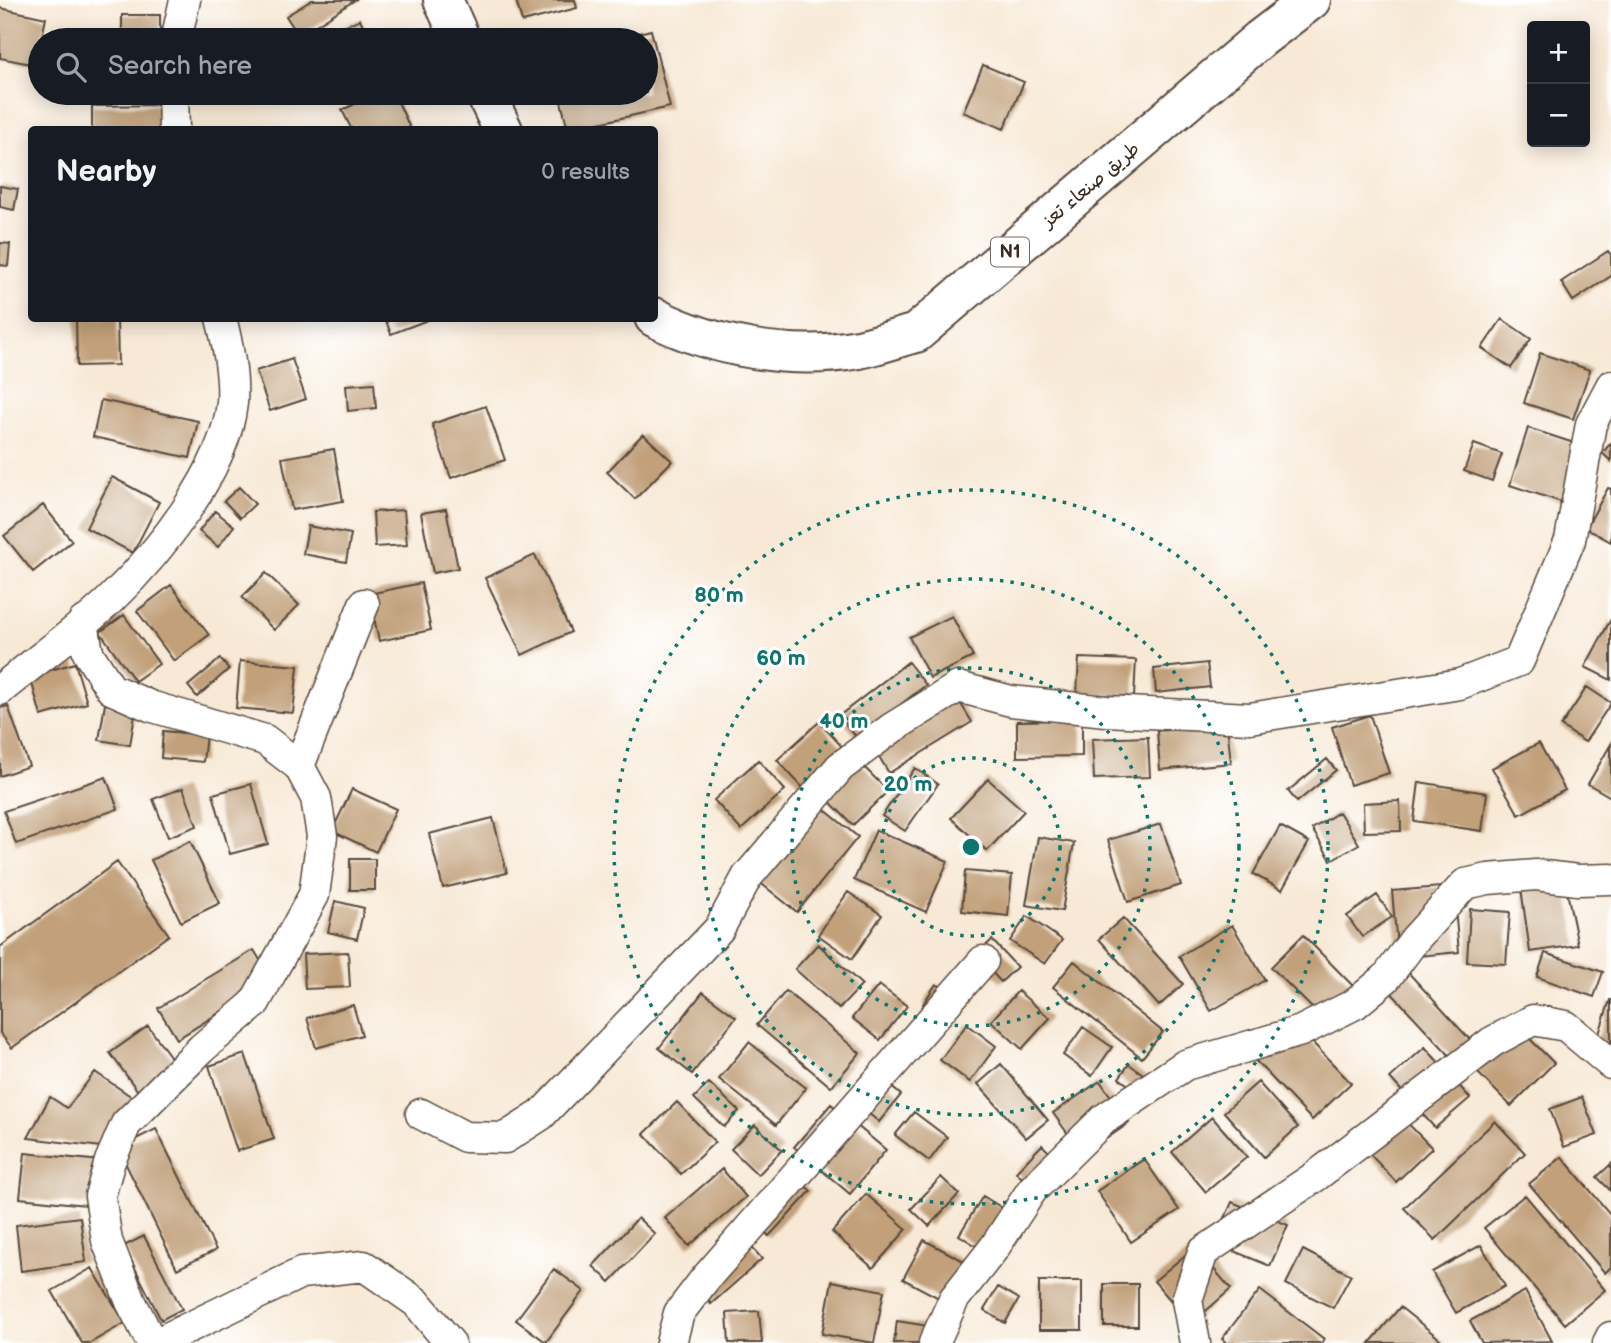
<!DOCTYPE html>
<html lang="en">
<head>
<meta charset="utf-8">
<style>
	:root { --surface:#171b24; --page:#242831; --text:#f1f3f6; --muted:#9ea1a6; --line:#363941 }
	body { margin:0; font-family:"Balsamiq Sans","Playpen Sans Arabic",sans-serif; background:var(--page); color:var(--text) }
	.controls { position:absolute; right:21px; top:21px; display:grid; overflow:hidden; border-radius:7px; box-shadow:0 4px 18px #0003 }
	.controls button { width:63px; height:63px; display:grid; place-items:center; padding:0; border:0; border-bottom:2px solid var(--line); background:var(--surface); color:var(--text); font:35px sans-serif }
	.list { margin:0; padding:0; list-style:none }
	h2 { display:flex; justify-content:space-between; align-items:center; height:91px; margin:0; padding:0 28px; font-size:30px }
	h2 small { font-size:23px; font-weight:400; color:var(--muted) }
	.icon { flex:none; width:38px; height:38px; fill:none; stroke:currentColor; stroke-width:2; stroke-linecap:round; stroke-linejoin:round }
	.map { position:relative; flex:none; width:1611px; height:1343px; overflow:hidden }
	.search { position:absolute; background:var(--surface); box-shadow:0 4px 18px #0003; left:28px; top:28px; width:630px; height:77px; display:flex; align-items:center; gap:18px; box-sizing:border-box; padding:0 24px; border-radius:38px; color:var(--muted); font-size:26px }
	.panel { position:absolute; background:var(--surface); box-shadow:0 4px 18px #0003; left:28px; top:126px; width:630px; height:196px; border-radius:7px }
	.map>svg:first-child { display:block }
	.building { fill:#c1a07a }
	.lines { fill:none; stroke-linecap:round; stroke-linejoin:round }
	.minor-casing { stroke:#57473a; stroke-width:33 }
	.highway-casing { stroke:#57473a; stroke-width:42 }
	.minor { stroke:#fff; stroke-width:30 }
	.highway { stroke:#fff; stroke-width:38 }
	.ring { fill:none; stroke:#0f766e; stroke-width:3.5; stroke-dasharray:3.5 7 }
	.labels { text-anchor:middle; stroke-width:6; stroke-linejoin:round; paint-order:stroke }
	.shield { fill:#fff; stroke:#766a62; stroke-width:2 }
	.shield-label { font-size:18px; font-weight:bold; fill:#3b2a1e }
	.street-label { font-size:19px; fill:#3b2a1e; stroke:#fff }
	.centre { fill:#0f766e; stroke:#fff; stroke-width:3.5 }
	.ring-label { font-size:21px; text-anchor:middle; font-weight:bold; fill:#0f766e; stroke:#fff; stroke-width:6; stroke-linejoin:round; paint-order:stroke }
</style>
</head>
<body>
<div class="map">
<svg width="1611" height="1343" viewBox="0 0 1611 1343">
	<rect width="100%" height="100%" fill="#fff"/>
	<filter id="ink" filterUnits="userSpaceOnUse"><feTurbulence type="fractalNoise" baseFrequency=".0143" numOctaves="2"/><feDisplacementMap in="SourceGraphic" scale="14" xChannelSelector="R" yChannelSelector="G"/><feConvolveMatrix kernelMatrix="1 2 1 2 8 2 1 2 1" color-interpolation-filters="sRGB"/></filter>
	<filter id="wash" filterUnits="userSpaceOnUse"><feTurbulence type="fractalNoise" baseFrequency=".00686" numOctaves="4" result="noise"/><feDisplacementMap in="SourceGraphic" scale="28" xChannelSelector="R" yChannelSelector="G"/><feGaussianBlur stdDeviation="1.57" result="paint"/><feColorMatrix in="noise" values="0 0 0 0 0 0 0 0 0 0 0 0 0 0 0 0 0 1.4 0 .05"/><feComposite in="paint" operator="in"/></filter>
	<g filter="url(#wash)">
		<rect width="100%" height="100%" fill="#f7e9d6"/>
		<g id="blocks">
			<path class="building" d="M312,0h43l-56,36 -13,-20z
				M516,0h59l2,8 -55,14z
				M0,8l46,10 -10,47 -36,-7z
				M122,15h38v25h-38z
				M360,19l10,21h-46l-2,-4z
				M651,30l19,77 -102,23 -9,-37h87v-53l-32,-1z
				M983,65l41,17 -20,47 -41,-17z
				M378,93h16l17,37h-59l-10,-20z
				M169,105v25h-77v-24z
				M0,186l18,3 -4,21 -14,-3z
				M0,243l10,1 -2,22 -8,-1z
				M1608,251l3,4v21l-38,25 -12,-19z
				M76,318h41l1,47 -41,1z
				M385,318h45v1l-39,15z
				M1502,319l29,20 -20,29 -29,-20z
				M1540,353l50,17 -17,49 -49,-16z
				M292,359l14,40 -36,12 -14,-40z
				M374,383l2,25 -28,3 -2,-26z
				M101,400l97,21 -8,37 -97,-21z
				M486,406l19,54 -54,18 -19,-54z
				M1528,428l52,17 -19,57 -51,-17z
				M643,434l29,27 -37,38 -28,-27z
				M1611,443v18l-9,-8z
				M1474,444l28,10 -10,27 -28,-10z
				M334,449l9,52 -51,9 -10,-52z
				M112,477l47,25 -26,51 -47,-25z
				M239,487l16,17 -15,14 -16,-17z
				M1608,488l3,1v53l-25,-14z
				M43,505l29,36 -39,31 -29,-36z
				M446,509l12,59 -25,5 -12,-60z
				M404,510l3,35 -32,2 -2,-35z
				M215,511l19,15 -16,21 -19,-16z
				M308,526l43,8 -5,28 -43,-8z
				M535,555l36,77 -49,23 -37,-77z
				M266,573l33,32 -25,25 -32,-33z
				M421,583l10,47 -52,11 -10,-47z
				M171,585l38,50 -35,26 -37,-50z
				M124,615l35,49 -24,17 -35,-49z
				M952,616l21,41 -43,21 -21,-41z
				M1611,619v61l-26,-13z
				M1079,658l57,2 -2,37 -57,-3z
				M220,659l9,10 -32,28 -9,-11z
				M240,661l58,5 -5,47 -57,-5z
				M908,662l18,23 -69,53 -18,-22z
				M75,663l12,40 -46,13 -11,-40z
				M1207,663l3,24 -54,6 -2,-24z
				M1587,687l24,16 -26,39 -24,-16z
				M956,696l16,26 -83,51 -16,-26z
				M105,704l31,5 -6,36 -31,-5z
				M8,706l21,60 -29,10v-68z
				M1370,715l19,58 -39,12 -18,-58z
				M1082,720v36l-65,1v-36z
				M819,722l28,30 -42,38 -28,-30z
				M1227,724l4,39 -71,7 -3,-39z
				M163,731l43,4 -3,27 -42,-4z
				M1148,737l2,40 -56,2 -2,-40z
				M1539,743l26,47 -46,25 -27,-47z
				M1611,744v53l-23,-13z
				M855,758l33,33 -35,34 -33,-33z
				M1327,759l9,11 -39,32 -9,-11z
				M758,760l27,30 -44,40 -27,-30z
				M915,768l23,16 -33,47 -23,-15z
				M106,777l12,32 -102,35 -12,-33z
				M988,779l36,32 -37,40 -36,-33z
				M1419,782l68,11 -5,38 -68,-10z
				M251,784l17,60 -38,10 -17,-60z
				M183,788l14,38 -29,11 -15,-38z
				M352,789l44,20 -20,43 -44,-21z
				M814,801l44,36 -61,75 -44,-35z
				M1400,801l1,30 -37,1 -1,-29z
				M1339,812l20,32 -28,16 -19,-31z
				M493,818l14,55 -64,15 -14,-54z
				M1161,824l20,61 -53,17 -20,-62z
				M1280,826l29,16 -27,48 -29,-16z
				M876,830l72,31 -22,51 -72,-32z
				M1038,837l36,6 -12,68 -36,-6z
				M190,841l30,62 -39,19 -30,-62z
				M350,859h25v31h-25z
				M117,862l52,73 -157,113 -12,-15v-86z
				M965,871l47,4 -4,41 -46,-5z
				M1520,881l45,1 13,63 -48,7z
				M1453,886l6,66 -61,6 -6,-67z
				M848,892l34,23 -30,44 -34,-24z
				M1377,895l15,22 -30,20 -15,-21z
				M335,901l29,7 -7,31 -29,-7z
				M1470,909l40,3 -4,52 -39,-2z
				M1027,916l35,24 -17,24 -35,-23z
				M1123,918l60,66 -24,22 -60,-67z
				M1232,925l33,55 -54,31 -32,-55z
				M1303,935l50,51 -32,31 -50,-50z
				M992,940l25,27 -16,15 -25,-27z
				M818,944l44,41 -23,24 -44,-40z
				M254,950l18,30 -95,59 -19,-31z
				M348,952l2,35 -45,2 -2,-35z
				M1545,953l58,19 -9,25 -57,-20z
				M1074,961l89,71 -21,26 -89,-71z
				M1405,969l67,73 -19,17 -67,-72z
				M936,984l16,9 -14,21 -15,-10z
				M879,985l28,21 -27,34 -28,-22z
				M786,991l74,62 -29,34 -74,-62z
				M1018,991l32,27 -28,31 -31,-28z
				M703,992l33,25 -44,57 -33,-26z
				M1610,1000h1v51l-16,-5z
				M353,1005l9,30 -46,13 -9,-30z
				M1292,1021l59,62 -39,37 -59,-62z
				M1512,1021l42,42 -43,43 -41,-41z
				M967,1024l29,22 -26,36 -30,-22z
				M148,1026l33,45 -38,27 -33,-45z
				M1083,1027l29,20 -20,29 -29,-21z
				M749,1042l57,46 -30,37 -57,-46z
				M1425,1047l45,51 -35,30 -45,-50z
				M245,1054l29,85 -37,12 -28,-85z
				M1001,1064l47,56 -22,18 -48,-54z
				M1129,1064l32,23 -11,14 -31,-23z
				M872,1071l29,24 -22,27 -29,-24z
				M95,1072l40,27 -34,48 -73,-9 22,-41 17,11z
				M1100,1081l29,42 -46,32 -30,-42z
				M1258,1082l40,45 -34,30 -40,-45z
				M709,1083l30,28 -15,16 -30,-29z
				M1582,1097l15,38 -33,12 -14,-38z
				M677,1102l38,40 -34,32 -37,-40z
				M1387,1102l45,46 -36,34 -44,-47z
				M831,1104l55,46 -36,44 -56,-47z
				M914,1112l33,25 -18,24 -34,-26z
				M1212,1117l35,40 -41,35 -34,-40z
				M1495,1121l30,32 -90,87 -31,-32z
				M755,1125l27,25 -24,25 -27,-26z
				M156,1129l60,121 -39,19 -59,-121z
				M1042,1145l20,20 -26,27 -20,-20z
				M25,1153l75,8 -5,45 -75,-8z
				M1562,1157l49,58v52l-6,6 -76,-89z
				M1144,1159l35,51 -48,32 -34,-51z
				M1611,1164v27l-14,-14z
				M722,1169l24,28 -57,49 -24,-28z
				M791,1173l20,18 -42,45 -20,-18z
				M941,1177l18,17 -30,32 -18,-17z
				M866,1194l41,35 -34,39 -41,-36z
				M1525,1195l80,95 -40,34 -81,-96z
				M983,1196l37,23 -25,39 -36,-23z
				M1232,1202l56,23 -18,41 -56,-23z
				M80,1217l6,45 -65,9 -5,-46z
				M638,1218l17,16 -45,48 -17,-16z
				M740,1234l22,25 -51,45 -22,-25z
				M144,1236l38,73 -21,11 -37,-74z
				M924,1240l49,26 -21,39 -49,-26z
				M1481,1245l24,41 -49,27 -24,-41z
				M1195,1247l36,42 -40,35 -37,-43z
				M1303,1250l48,25 -18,33 -47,-24z
				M92,1268l33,55 -35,20h-8l-30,-52z
				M554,1269l30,22 -38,51 -30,-22z
				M832,1281l52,10 -10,52 -52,-9z
				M1039,1281h43v49h-43z
				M1104,1284h34v42h-34z
				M998,1287l21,12 -14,24 -21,-13z
				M1260,1290l64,49 -3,4h-94l-5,-4z
				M1525,1291l27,50 -70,2 -12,-22z
				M1400,1307l45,36h-75z
				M759,1311l3,32h-33l-2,-30z
				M897,1321l50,8 -2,14h-51z"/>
		</g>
	</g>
	<g filter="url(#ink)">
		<use href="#blocks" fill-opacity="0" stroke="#57473a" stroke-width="2"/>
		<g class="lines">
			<defs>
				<path id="minor" d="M176,40l9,-40
					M173,93l1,37
					M83,622l5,31 23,36 39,17 115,34 34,26 17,32 6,38 -8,59 -60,109 -52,44 -76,76 -16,37 -10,35 7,45 24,61 21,41
					M0,690c36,-30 77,-58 111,-91 48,-46 114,-129 121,-196 2,-29 -4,-58 -11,-85
					M299,766l65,-162
					M421,1114l44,23 40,1 36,-23 178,-186 28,-52 93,-110 52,-39 66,-41 53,14 95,10 144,7 210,-34 59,-23 51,-121 21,-116 20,-38
					M157,1343l144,-70 63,-7 52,36 34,41
					M671,1343l8,-30 26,-34 278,-318
					M934,1343l20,-44 40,-51 38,-58 72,-71 81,-54 116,-34 54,-27 31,-26 29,-39 50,-55 23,-5 48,-4 42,5 33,-1
					M1195,1343l-8,-43 16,-48 113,-76 176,-134 41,-22 33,6 45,38
					M1608,1343l3,-6"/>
				<path id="highway" d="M443,0l18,40
					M485,93l18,37
					M654,317c60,31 139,44 205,32 19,-4 38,-11 57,-16l344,-294 51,-39"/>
			</defs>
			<use href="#minor" class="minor-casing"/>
			<use href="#highway" class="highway-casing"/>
			<use href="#minor" class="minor"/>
			<use href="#highway" class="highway"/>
		</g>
	</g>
	<g class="ring">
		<circle cx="971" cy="847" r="89"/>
		<circle cx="971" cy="847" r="179"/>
		<circle cx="971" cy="847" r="268"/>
		<circle cx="971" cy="847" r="357"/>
	</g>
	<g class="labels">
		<rect class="shield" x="991" y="237.5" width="38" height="29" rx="5"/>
		<g class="shield-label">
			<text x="1010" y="258">N1</text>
		</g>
		<g class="street-label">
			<text transform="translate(1090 184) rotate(-40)" y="7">طريق صنعاء تعز</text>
		</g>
	</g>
	<circle cx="971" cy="847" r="10" class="centre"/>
	<g class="ring-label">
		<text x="719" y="602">80 m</text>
		<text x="781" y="665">60 m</text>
		<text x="844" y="728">40 m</text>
		<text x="908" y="791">20 m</text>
	</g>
</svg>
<div class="controls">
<button>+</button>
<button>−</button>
</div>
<div class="search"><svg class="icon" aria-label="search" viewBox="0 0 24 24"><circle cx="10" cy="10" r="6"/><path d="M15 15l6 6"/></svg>Search here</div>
<section class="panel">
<h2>Nearby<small>0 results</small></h2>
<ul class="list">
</ul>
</section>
</div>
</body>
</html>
